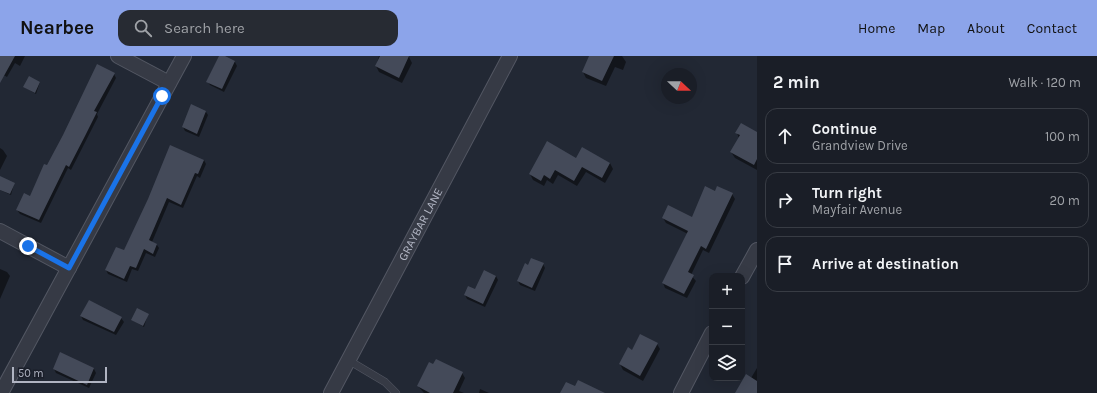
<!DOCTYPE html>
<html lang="en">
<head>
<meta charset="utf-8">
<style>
	:root { --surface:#1a1e27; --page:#272b33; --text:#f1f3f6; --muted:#9fa2a7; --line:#383c44; --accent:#8ca4ea }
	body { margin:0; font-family:Karla,sans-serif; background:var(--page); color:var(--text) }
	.controls { position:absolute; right:12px; bottom:12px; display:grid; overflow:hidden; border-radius:8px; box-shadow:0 4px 16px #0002 }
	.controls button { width:36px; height:36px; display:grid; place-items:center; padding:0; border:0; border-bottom:1px solid var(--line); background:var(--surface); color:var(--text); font:20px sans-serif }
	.compass { position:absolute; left:661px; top:12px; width:36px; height:36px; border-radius:50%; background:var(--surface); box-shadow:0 4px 16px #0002; rotate:112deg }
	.scale { position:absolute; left:12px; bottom:10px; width:95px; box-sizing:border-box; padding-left:4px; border:2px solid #b0b4c2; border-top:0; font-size:11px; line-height:14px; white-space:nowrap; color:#b0b4c2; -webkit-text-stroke:3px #1b1f2a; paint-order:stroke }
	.stop { position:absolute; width:12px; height:12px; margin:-9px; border:3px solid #1a73e8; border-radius:50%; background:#fff }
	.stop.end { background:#1a73e8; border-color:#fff; box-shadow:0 1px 4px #0008 }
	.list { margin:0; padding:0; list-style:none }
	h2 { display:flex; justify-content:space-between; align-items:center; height:52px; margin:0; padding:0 16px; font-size:17px }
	h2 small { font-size:13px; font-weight:400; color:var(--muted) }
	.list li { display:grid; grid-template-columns:26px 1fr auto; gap:12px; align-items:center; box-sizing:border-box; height:56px; margin:0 8px 8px; padding:0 8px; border:1px solid var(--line); border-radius:12px }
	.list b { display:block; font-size:15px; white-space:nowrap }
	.list p { margin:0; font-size:13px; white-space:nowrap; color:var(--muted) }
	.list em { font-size:13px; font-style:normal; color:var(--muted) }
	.icon { flex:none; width:22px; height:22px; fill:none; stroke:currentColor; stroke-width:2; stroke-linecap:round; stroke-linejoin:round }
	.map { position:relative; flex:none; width:757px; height:337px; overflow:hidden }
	header { display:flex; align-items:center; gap:24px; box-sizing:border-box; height:56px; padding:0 20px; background:var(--accent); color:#111 }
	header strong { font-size:19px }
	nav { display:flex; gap:22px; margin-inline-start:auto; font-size:14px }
	.search { width:280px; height:36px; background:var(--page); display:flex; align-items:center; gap:10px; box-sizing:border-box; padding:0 14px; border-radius:12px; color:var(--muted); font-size:15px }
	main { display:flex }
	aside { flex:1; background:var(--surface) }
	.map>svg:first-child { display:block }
	.shadow { fill:#0007 }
	.building { fill:#444a59 }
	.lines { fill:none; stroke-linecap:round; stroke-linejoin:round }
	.lane-casing { stroke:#535763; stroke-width:8 }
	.street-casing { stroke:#535763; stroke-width:16 }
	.lane { stroke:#363a45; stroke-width:7 }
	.street { stroke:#363a45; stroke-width:14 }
	.route { stroke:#1a73e8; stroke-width:5 }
	.labels { text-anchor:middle; stroke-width:3; stroke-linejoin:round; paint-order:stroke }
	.street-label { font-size:12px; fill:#b0b4c2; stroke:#1b1f2a }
</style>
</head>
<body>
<header>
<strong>Nearbee</strong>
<div class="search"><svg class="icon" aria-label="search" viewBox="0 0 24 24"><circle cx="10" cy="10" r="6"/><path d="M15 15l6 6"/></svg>Search here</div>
<nav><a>Home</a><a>Map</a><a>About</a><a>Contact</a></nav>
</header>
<main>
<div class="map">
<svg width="757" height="337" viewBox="0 0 757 337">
	<rect width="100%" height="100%" fill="#222834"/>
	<path class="shadow" d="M0,0h25l-5,10 -5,-3 -8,14 -7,-4z
		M220,0l15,6 2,4 -13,26 -14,-7 -3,-4z
		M379,0l30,1 3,6 -10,20 -23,-11 -3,-6z
		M590,0h32l4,6 -3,8 -8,-3 -9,19 -20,-8 -3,-6z
		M114,18l2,4 -19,36 1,3 -27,53 -3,-2 -27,55 -21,-9 -3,-4 14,-12 16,-31z
		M40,26l-4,12 -12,-7z
		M206,56l2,3 -9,22 -14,-6 -2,-4z
		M737,77h20v37l-22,-12 -4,-6 8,-14z
		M0,92l3,2 4,6 -7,14z
		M577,103l33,4 3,6 -8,14 -19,-11 -9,14 -19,-11 -5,9 -6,-4 -3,6 -11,-6 -3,-6z
		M204,104l2,4 -6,14 -3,-2 -14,32 -14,-6 -17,40 5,3 2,3 -4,9 -9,-4 -8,18 -6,-2 -5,13 -19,-8 -2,-4 18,-19 25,-51z
		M14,128l-3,11 -11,-5v-2z
		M716,136l16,2 3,5 -26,54 -6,-3 -12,25 5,6 -9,17 -22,-10 -2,-5 25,-49 -22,-11 -3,-5h29z
		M543,208l2,4 -10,23 -15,-6 -2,-4 11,-15z
		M0,213l7,3 3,4 -10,23z
		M496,220l2,4 -13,27 -18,-8 -2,-4 11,-5z
		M148,258l-4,13 -12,-7z
		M81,260l40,2 3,4 -8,13 -33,-15z
		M657,288l3,5 -17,32 -20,-11 -3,-6 8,-15 4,2z
		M757,312v25h-20l14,-15z
		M54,313h40l2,4 -7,15 -33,-15z
		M462,317l3,5 -6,13 5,2h-40l-6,-7z
		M480,333l9,4h-10z"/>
	<path class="building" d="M0,0h15l-15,27z
		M219,0h6l10,5 -13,28 -16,-7z
		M380,0h29l-10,22 -24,-12z
		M589,0h25l-12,25 -20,-9z
		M97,8l18,9 -21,38 3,1 -12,24 -16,31 -3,-2 -27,55 -23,-10 8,-17 6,3 14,-32 3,1 16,-30z
		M29,20l11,6 -5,11 -12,-6z
		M191,48l15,7 -9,23 -15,-7z
		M741,67l16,9v27l-3,6 -24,-13 10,-17 -5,-2z
		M547,85l29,17 6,-11 28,16 -8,15 -20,-11 -8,14 -19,-11 -5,9 -6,-4 -3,6 -12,-7z
		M170,89l34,15 -6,14 -3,-1 -14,32 -14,-7 -18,42 8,4 -4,10 -9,-5 -8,19 -6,-2 -6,13 -19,-9 11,-23 8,3 24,-51z
		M0,120l15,7 -5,11 -10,-4z
		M705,130l10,5 2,-5 16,7 -27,56 -5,-3 -13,26 6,3 -10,19 -22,-11 26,-52 -26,-13 6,-13 24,12z
		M531,202l13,5 -12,25 -15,-7 8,-18 3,2z
		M484,214l12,6 -13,28 -19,-9 4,-9 7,3z
		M89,244l33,17 -8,15 -34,-16z
		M137,252l12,6 -6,12 -12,-6z
		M640,278l18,9 -18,33 -21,-12 9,-17 4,3z
		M60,296l34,16 -7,17 -34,-16z
		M436,303l27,13 -10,21h-23l-13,-7 12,-24 4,2z
		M746,318l11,7v12h-22z
		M578,324l27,13h-45l6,-11 9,4z"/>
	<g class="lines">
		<defs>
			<path id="lane" d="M348,304l37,22 11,11"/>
			<g id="street">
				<path d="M118,0l51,27"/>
				<path d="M0,175l69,37"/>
				<path d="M742,221l15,-27"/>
				<path d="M1,337l183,-337"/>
				<path id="s1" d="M331,337l179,-337"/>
				<path d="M681,337l31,-60"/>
			</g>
		</defs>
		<use href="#lane" class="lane-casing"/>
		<use href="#street" class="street-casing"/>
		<use href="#lane" class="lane"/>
		<use href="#street" class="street"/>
	</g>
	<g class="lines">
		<path class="route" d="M28,190l41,22 93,-172"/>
	</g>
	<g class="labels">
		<g class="street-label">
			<text dy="4" stroke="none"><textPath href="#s1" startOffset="191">GRAYBAR LANE</textPath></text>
		</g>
	</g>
</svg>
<div class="controls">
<button>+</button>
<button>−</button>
<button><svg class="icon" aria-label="layers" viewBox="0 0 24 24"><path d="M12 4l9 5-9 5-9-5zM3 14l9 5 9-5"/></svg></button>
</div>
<svg class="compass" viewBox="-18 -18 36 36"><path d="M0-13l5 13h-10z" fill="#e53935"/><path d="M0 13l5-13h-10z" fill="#9fa2a7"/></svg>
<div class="scale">50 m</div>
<div class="stop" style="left:162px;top:40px"></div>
<div class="stop end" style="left:28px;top:190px"></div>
</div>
<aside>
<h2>2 min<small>Walk · 120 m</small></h2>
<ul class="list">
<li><svg class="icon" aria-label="ahead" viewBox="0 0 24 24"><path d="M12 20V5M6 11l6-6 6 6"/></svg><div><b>Continue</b><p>Grandview Drive</p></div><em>100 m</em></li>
<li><svg class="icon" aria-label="right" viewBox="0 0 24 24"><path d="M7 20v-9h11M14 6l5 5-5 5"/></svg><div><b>Turn right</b><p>Mayfair Avenue</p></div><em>20 m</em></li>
<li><svg class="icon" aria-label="arrive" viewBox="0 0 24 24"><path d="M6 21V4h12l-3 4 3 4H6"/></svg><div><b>Arrive at destination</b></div></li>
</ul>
</aside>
</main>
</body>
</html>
